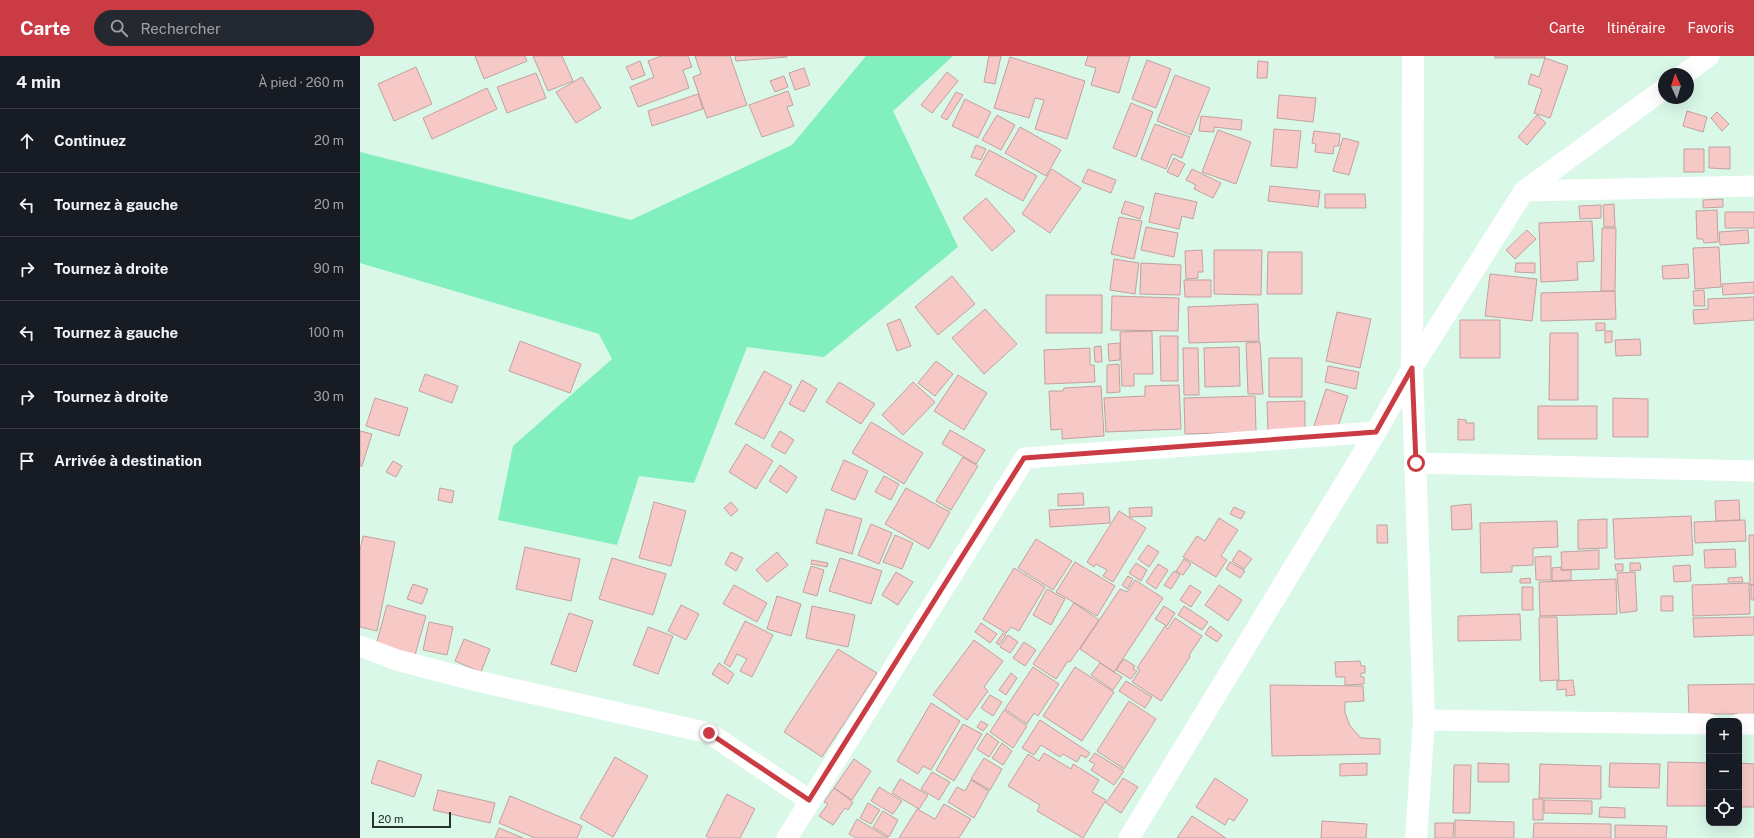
<!DOCTYPE html>
<html lang="fr">
<head>
<meta charset="utf-8">
<style>
	:root { --surface:#171b24; --page:#242831; --text:#f1f3f6; --muted:#9ea1a6; --line:#363941; --accent:#cb3b44 }
	body { margin:0; font-family:"Public Sans",sans-serif; background:var(--page); color:var(--text) }
	.controls { position:absolute; right:12px; bottom:12px; display:grid; overflow:hidden; border-radius:8px; box-shadow:0 4px 16px #0002 }
	.controls button { width:36px; height:36px; display:grid; place-items:center; padding:0; border:0; border-bottom:1px solid var(--line); background:var(--surface); color:var(--text); font:20px sans-serif }
	.compass { position:absolute; left:1298px; top:12px; width:36px; height:36px; border-radius:50%; background:var(--surface); box-shadow:0 4px 16px #0002; rotate:356deg }
	.scale { position:absolute; left:12px; bottom:10px; width:79px; box-sizing:border-box; padding-left:4px; border:2px solid #26322c; border-top:0; font-size:11px; line-height:14px; white-space:nowrap; color:#26322c; -webkit-text-stroke:3px #d9f8e8; paint-order:stroke }
	.stop { position:absolute; width:12px; height:12px; margin:-9px; border:3px solid #cb3b44; border-radius:50%; background:#fff }
	.stop.end { background:#cb3b44; border-color:#fff; box-shadow:0 1px 4px #0008 }
	.list { margin:0; padding:0; list-style:none }
	h2 { display:flex; justify-content:space-between; align-items:center; height:52px; margin:0; padding:0 16px; font-size:17px }
	h2 small { font-size:13px; font-weight:400; color:var(--muted) }
	.list li { display:grid; grid-template-columns:26px 1fr auto; gap:12px; align-items:center; box-sizing:border-box; height:64px; padding:0 16px; border-top:1px solid var(--line) }
	.list b { display:block; font-size:15px; white-space:nowrap }
	.list em { font-size:13px; font-style:normal; color:var(--muted) }
	.icon { flex:none; width:22px; height:22px; fill:none; stroke:currentColor; stroke-width:2; stroke-linecap:round; stroke-linejoin:round }
	.map { position:relative; flex:none; width:1394px; height:782px; overflow:hidden }
	header { display:flex; align-items:center; gap:24px; box-sizing:border-box; height:56px; padding:0 20px; background:var(--accent); color:#fff }
	header strong { font-size:19px }
	nav { display:flex; gap:22px; margin-inline-start:auto; font-size:14px }
	.search { width:280px; height:36px; background:var(--page); display:flex; align-items:center; gap:10px; box-sizing:border-box; padding:0 14px; border-radius:22px; color:var(--muted); font-size:15px }
	main { display:flex }
	aside { flex:1; background:var(--surface) }
	.map>svg:first-child { display:block }
	.grass { fill:#81efbe }
	.building { fill:#f6c9c7; stroke:#c1a19f }
	.lines { fill:none; stroke-linecap:round; stroke-linejoin:round }
	.minor { stroke:#fff; stroke-width:21 }
	.tertiary { stroke:#fff; stroke-width:22 }
	.route { stroke:#cb3b44; stroke-width:5 }
</style>
</head>
<body>
<header>
<strong>Carte</strong>
<div class="search"><svg class="icon" aria-label="search" viewBox="0 0 24 24"><circle cx="10" cy="10" r="6"/><path d="M15 15l6 6"/></svg>Rechercher</div>
<nav><a>Carte</a><a>Itinéraire</a><a>Favoris</a></nav>
</header>
<main>
<aside>
<h2>4 min<small>À pied · 260 m</small></h2>
<ul class="list">
<li><svg class="icon" aria-label="ahead" viewBox="0 0 24 24"><path d="M12 20V5M6 11l6-6 6 6"/></svg><div><b>Continuez</b></div><em>20 m</em></li>
<li><svg class="icon" aria-label="left" viewBox="0 0 24 24"><path d="M17 20v-9H6M10 6l-5 5 5 5"/></svg><div><b>Tournez à gauche</b></div><em>20 m</em></li>
<li><svg class="icon" aria-label="right" viewBox="0 0 24 24"><path d="M7 20v-9h11M14 6l5 5-5 5"/></svg><div><b>Tournez à droite</b></div><em>90 m</em></li>
<li><svg class="icon" aria-label="left" viewBox="0 0 24 24"><path d="M17 20v-9H6M10 6l-5 5 5 5"/></svg><div><b>Tournez à gauche</b></div><em>100 m</em></li>
<li><svg class="icon" aria-label="right" viewBox="0 0 24 24"><path d="M7 20v-9h11M14 6l5 5-5 5"/></svg><div><b>Tournez à droite</b></div><em>30 m</em></li>
<li><svg class="icon" aria-label="arrive" viewBox="0 0 24 24"><path d="M6 21V4h12l-3 4 3 4H6"/></svg><div><b>Arrivée à destination</b></div></li>
</ul>
</aside>
<div class="map">
<svg width="1394" height="782" viewBox="0 0 1394 782">
	<rect width="100%" height="100%" fill="#d9f8e8"/>
	<path class="grass" d="M506,0h87l-60,55 65,136 -134,110 -77,-10 -53,136 -55,-7 -22,69 -119,-25 15,-74 99,-87 -13,-25 -239,-71v-111l271,68 161,-75z"/>
	<path class="building" d="M115,0h50l2,5 -43,18z
		M173,0h29l11,25 -25,10z
		M301,0h27l4,11 -9,3 6,18 -51,19 -8,-20 24,-10 -6,-16z
		M335,0h35l17,49 -40,13 -14,-41 8,-3z
		M375,0h52v1l-51,4z
		M629,0h12l-6,28 -11,-2z
		M728,0h42l-11,37 -28,-8 5,-17 -11,-3z
		M1135,0h50v2h-50z
		M650,1l75,24 -18,58 -32,-10 9,-29 -9,-2 -6,20 -35,-10z
		M1185,2l23,8 -18,52 -16,-5 8,-24 -14,-5 3,-10 8,3z
		M787,4l24,9 -15,39 -24,-9z
		M280,5l5,14 -13,5 -6,-13z
		M898,5l10,1 -1,16h-10z
		M56,11l16,37 -38,17 -16,-37z
		M444,12l6,17 -15,5 -6,-17z
		M587,16l11,9 -26,32 -11,-8z
		M176,17l10,25 -39,15 -10,-26z
		M815,19l35,13 -19,47 -34,-14z
		M424,20l4,11 -13,5 -5,-11z
		M222,21l19,31 -25,15 -20,-31z
		M127,32l10,21 -65,30 -9,-21z
		M428,35l5,14 -6,2 7,19 -32,11 -13,-32z
		M596,36l7,3 -16,25 -6,-3z
		M338,38l5,15 -51,17 -4,-15z
		M919,39l37,3 -3,24 -36,-4z
		M605,43l26,13 -13,26 -26,-12z
		M771,47l22,9 -17,45 -23,-9z
		M1327,55l20,6 -4,15 -20,-6z
		M1357,56l12,12 -7,7 -11,-13z
		M637,59l18,10 -14,25 -19,-10z
		M1177,59l9,8 -19,22 -9,-8z
		M841,60l41,4 -1,10 -27,-3v5l-15,-1z
		M795,68l35,13 -8,21 -10,-4 -6,15 -25,-10z
		M660,71l41,23 -15,26 -41,-23z
		M914,73l27,2 -4,37 -26,-2z
		M858,74l33,12 -15,42 -34,-12z
		M954,75l26,3 -1,12h-5l-1,8 -18,-2 1,-8 -4,-1z
		M983,82l16,4 -10,33 -16,-4z
		M616,89l10,4 -5,11 -10,-3z
		M1349,91h21v22l-21,-1z
		M1324,93h20v23h-20z
		M629,94l48,26 -14,25 -48,-26z
		M814,102l11,6 -7,13 -11,-5z
		M692,113l29,19 -31,45 -28,-19z
		M728,113l28,11 -5,13 -29,-11z
		M832,113l29,14 -8,15 -19,-9 2,-4 -10,-5z
		M910,130l50,5 -2,16 -50,-6z
		M795,137l42,9 -4,17 -11,-3 -3,13 -30,-7z
		M965,138h40l1,14h-41z
		M626,142l29,33 -23,20 -29,-33z
		M1363,143v8l-20,1v-8z
		M765,145l19,6 -4,12 -19,-6z
		M1254,148l1,23h-11l-1,-22z
		M1241,149v13l-21,1 -1,-13z
		M1357,154l1,32 -14,1 -1,-4h-6l-1,-28z
		M1365,156h29v16h-29z
		M759,161l23,4 -8,38 -23,-5z
		M1232,165l2,40 -17,1 1,18 -37,2 -2,-59z
		M786,171l32,6 -4,24 -33,-7z
		M1242,172h14l-1,63h-14z
		M1167,174l9,9 -21,20 -9,-9z
		M1388,174l1,13 -29,2 -1,-13z
		M1359,191l2,40 -26,2 -2,-41z
		M842,194l1,22h-5v6l-12,1 -1,-28z
		M854,194h48l-1,45 -47,-1z
		M908,196h34v42h-35z
		M754,203l25,4 -4,31 -25,-4z
		M781,207l40,2 -1,30 -40,-1z
		M1156,207h19v10l-20,-1z
		M1328,208l1,14 -26,1 -1,-13z
		M1130,218l47,5 -5,42 -47,-5z
		M592,220l23,28 -37,31 -23,-28z
		M824,224h27v17h-26z
		M1394,226v11l-31,2 -1,-11z
		M1344,234l1,16h-11l-1,-15z
		M1255,235l1,28 -75,2v-28z
		M686,239h56v38h-56z
		M752,240l67,2 -1,33 -67,-1z
		M1394,241v23l-60,4 -1,-14 15,-1v-10z
		M898,248l1,37 -70,2 -1,-36z
		M625,253l32,35 -33,30 -32,-36z
		M977,256l34,7 -11,49 -34,-7z
		M540,263l11,27 -14,5 -10,-27z
		M1100,264h40v38h-40z
		M1236,267h9v7l-9,1z
		M792,275l1,43h-19v12h-12l-2,-54z
		M1245,275h7v11l-7,1z
		M1190,277h28v67h-29z
		M800,280h18v45h-17z
		M1280,283l1,16 -25,1 -1,-16z
		M160,285l61,23 -11,29 -61,-22z
		M900,286l3,52h-15l-2,-51z
		M760,287v17l-11,1 -1,-17z
		M741,290l1,16h-7l-1,-15z
		M879,291l1,39 -35,1 -1,-39z
		M730,292v17h4l1,17 -50,2 -1,-34z
		M823,292h15l1,47h-15z
		M909,302h33v39h-33z
		M576,305l17,13 -18,22 -17,-13z
		M759,308l1,28 -13,1v-28z
		M968,310l31,6 -3,17 -31,-7z
		M404,315l28,15 -28,53 -29,-15z
		M65,318l33,12 -6,17 -33,-12z
		M598,319l29,18 -23,37 -30,-19z
		M442,324l15,9 -13,23 -15,-8z
		M479,326l36,22 -14,20 -35,-22z
		M553,326l22,20 -32,33 -21,-20z
		M819,329l2,44 -75,3 -2,-34 41,-2v-10z
		M741,330l3,50 -42,3v-10l-11,1 -2,-39h14l1,-3z
		M966,333l22,7 -12,37 -22,-7z
		M895,340l1,36 -71,2 -1,-36z
		M15,342l33,10 -9,28 -33,-10z
		M1253,342l35,1v38h-35z
		M945,345v32h-37l-1,-31z
		M1178,350h59v33h-59z
		M1098,363l8,1v3h8v17h-16z
		M511,366l52,31 -19,31 -52,-31z
		M590,374l35,20 -9,14 -34,-20z
		M0,375l12,3 -10,32h-2z
		M420,375l14,9 -9,14 -14,-8z
		M386,388l27,17 -17,28 -27,-17z
		M603,401l15,9 -27,44 -15,-9z
		M484,404l24,11 -13,29 -24,-10z
		M33,405l9,5 -6,11 -10,-5z
		M420,409l17,12 -10,16 -18,-12z
		M524,420l15,8 -8,16 -16,-8z
		M80,432l14,3 -2,12 -14,-3z
		M546,432l44,24 -21,37 -44,-25z
		M723,437l1,12 -26,1v-12z
		M1379,444l1,20 -24,1 -1,-20z
		M294,446l32,9 -15,55 -32,-8z
		M371,446l7,8 -7,6 -7,-8z
		M1111,448l1,25 -20,1 -1,-24z
		M749,451l1,16 -60,4 -1,-17z
		M792,451v9l-22,1 -1,-9z
		M874,451l11,5 -4,7 -11,-5z
		M466,453l36,10 -10,35 -36,-11z
		M759,455l27,17 -33,54 -10,-6 4,-6 -11,-6 -2,3 -7,-5z
		M1331,460l2,39 -78,4 -2,-40z
		M859,462l19,12 -17,26 6,4 -11,17 -33,-20 14,-21 8,5z
		M1247,463v29l-29,1v-29z
		M1385,464l1,21 -51,2 -1,-21z
		M1197,465l1,26 -25,1v17l-21,1v6l-31,1 -1,-50z
		M511,468l21,9 -13,31 -21,-9z
		M1017,469h10l1,18h-11z
		M535,479l18,8 -11,26 -19,-7z
		M1389,479h5v49l-4,1z
		M3,480l32,6 -18,89 -17,-4v-77z
		M676,483l36,22 -19,29 -35,-22z
		M788,489l11,7 -10,15 -11,-8z
		M165,491l55,12 -9,42 -55,-12z
		M1375,493l1,18 -31,1 -1,-18z
		M879,494l13,9 -8,10 -12,-8z
		M1239,494v19l-37,1 -1,-18z
		M371,496l12,6 -7,13 -11,-7z
		M417,496l11,13 -21,17 -11,-12z
		M1191,500v24h-15l-1,-23z
		M252,502l54,16 -13,41 -54,-16z
		M480,502l42,13 -11,33 -42,-13z
		M824,503l7,5 -8,11 -7,-4z
		M452,504l16,3 -1,4 -16,-3z
		M715,506l40,24 -18,30 -41,-24z
		M870,506l15,9 -5,7 -14,-9z
		M776,507l11,7 -6,11 -12,-8z
		M1270,507h10l1,7 -11,1z
		M798,508l10,6 -12,19 -10,-7z
		M1255,508h8v7h-7z
		M1330,509l1,16 -17,1 -1,-16z
		M451,510l13,4 -7,26 -14,-4z
		M1201,511v3h10v10l-19,1v-13z
		M654,512l31,19 -26,44 -8,-4 -5,6 -23,-14z
		M814,515l6,4 -9,14 -7,-4z
		M536,516l17,10 -15,23 -16,-10z
		M1275,516l2,39 -17,2 -3,-40z
		M768,520l5,3 -6,10 -5,-4z
		M1382,521l1,5h-15v-4z
		M1170,522l1,5h-11v-4z
		M1256,523l1,35 -77,2 -1,-34z
		M775,524l28,18 -49,74 -34,-23 40,-60 7,3z
		M1389,527l1,31 -57,2 -1,-31z
		M53,528l15,5 -6,15 -15,-5z
		M374,529l33,18 -10,19 -34,-18z
		M830,529l11,7 -10,15 -11,-7z
		M859,529l23,15 -14,21 -23,-16z
		M1391,529h3v15h-3z
		M1162,531h11v23h-11z
		M687,533l18,10 -14,26 -18,-10z
		M417,540l24,8 -10,32 -24,-7z
		M1301,540h12v15h-12z
		M714,547l25,17 -29,42 -2,-1 -12,18 -23,-15z
		M27,549l39,11 -11,39 -39,-10z
		M321,549l18,9 -13,26 -18,-9z
		M452,550l43,9 -7,32 -42,-9z
		M804,550l11,7 -8,13 -12,-7z
		M824,550l24,16 -6,8 -24,-15z
		M209,557l24,8 -17,51 -25,-8z
		M1160,558l1,26 -63,1v-25z
		M1179,561h18l2,63 -19,1z
		M1394,561v18l-60,2 -1,-19z
		M815,562l27,18 -13,19 1,2 -29,44 -29,-19 8,-12 -3,-2 28,-42 3,3z
		M385,565l28,14 -21,42 -12,-6 7,-12 -10,-5 -7,13 -6,-4z
		M69,566l24,5 -6,28 -24,-5z
		M621,567l16,11 -7,9 -15,-11z
		M850,570l12,9 -5,7 -12,-8z
		M288,571l25,9 -15,38 -25,-9z
		M643,577l3,2 -7,10 -3,-2z
		M648,579l10,7 -8,11 -10,-6z
		M104,583l26,10 -9,23 -26,-11z
		M614,584l29,21 -19,26 4,4 -21,29 -34,-25z
		M664,586l12,8 -11,16 -12,-8z
		M478,593l39,24 -55,84 -38,-25z
		M764,603l11,7 -2,3 4,2 -6,8 -15,-9z
		M1000,605l1,5h4v7h-4v4h3v7l-19,1v-8h-9l-1,-15z
		M359,607l15,11 -6,10 -16,-10z
		M740,607l22,14 -9,13 -22,-15z
		M673,611l26,17 -21,32 -4,-3 -7,11 -22,-15z
		M715,611l39,25 -32,49 -39,-25z
		M651,617l6,5 -11,17 -7,-5z
		M1213,624l2,15 -9,1v-7l-9,1v-9z
		M766,625l26,16 -7,11 -26,-17z
		M1394,628v30h-65l-1,-29z
		M910,629l93,1 1,15 -19,1v11l5,13 11,12 19,1v15l-108,2z
		M630,639l12,7 -9,14 -12,-8z
		M769,645l27,18 -32,50 -27,-18z
		M571,647l29,18 -29,49 -8,-4 -5,8 -21,-13z
		M644,654l23,16 -14,22 -23,-16z
		M680,664l50,33 -4,5 -5,-3 -4,7 -14,-8 -3,3 -19,-12 -7,10 -12,-7z
		M621,665l7,4 -5,6 -6,-4z
		M603,668l19,10 -28,47 -18,-11z
		M627,677l12,9 -10,15 -12,-8z
		M642,687l10,8 -9,14 -11,-7z
		M684,697l27,16 2,-5 26,16 -7,12 14,8 -23,38 -46,-27 3,-6 -32,-19 20,-32 11,7z
		M735,697l29,18 -10,14 -23,-15 4,-6 -6,-3z
		M255,701l33,19 -35,61 -33,-19z
		M624,702l18,11 -12,21 -19,-11z
		M494,703l17,12 -19,29 -18,-12z
		M18,704l44,15 -8,22 -43,-14z
		M1308,706l41,1v43h-42z
		M1007,707v12l-27,1v-12z
		M1118,707l31,1v18h-31z
		M1250,707l50,1 -1,24 -50,-1z
		M1379,707l15,1v43h-15z
		M1180,708l61,2v33l-62,-1z
		M1094,709h17l-1,48h-17z
		M572,716l18,10 -11,18 -18,-11z
		M763,722l15,9 -17,26 -15,-10z
		M855,722l33,22 -14,21 -5,-3 -4,7 -29,-18z
		M540,723l28,16 -9,14 -27,-16z
		M611,724l18,11 -15,27 -26,-16 9,-15 8,4z
		M519,731l23,14 -9,13 -22,-13z
		M474,732l19,14 -5,8 -3,-2 -12,17 -14,-9 9,-12 -4,-2z
		M78,734l57,13 -5,20 -57,-13z
		M367,738l28,15 -15,29h-30l-4,-2z
		M150,740l72,30 -5,12h-42l-36,-15z
		M1173,743h10v21h-10z
		M1184,744l48,1v13l-48,-1z
		M508,747l12,7 -9,14 -11,-6z
		M584,748l27,15 -12,19h-60l18,-29 18,10z
		M1240,751l25,1v10l-26,-1z
		M523,755l15,9 -9,17 -16,-10z
		M832,760l34,22h-49z
		M497,763l31,19h-32l-7,-4z
		M1095,764l59,2v16h-59z
		M962,765l45,3 -1,14h-45z
		M1075,767h19l-1,15h-18z
		M1174,767l77,1v14h-78z
		M1255,769l52,1 -1,12h-51z
		M139,772l24,10h-28z"/>
	<g class="lines">
		<path class="minor" d="M1324,18l25,-18
			M1164,135l230,-5
			M1056,407l338,8
			M0,590l37,14 80,21 232,52 100,67
			M1064,664l285,4
			M1379,668h15
			M427,782l238,-380 351,-26
			M769,782l247,-406 36,-64 112,-177 140,-102"/>
		<path class="tertiary" d="M1053,0l-1,312 12,352 -8,118"/>
	</g>
	<g class="lines">
		<path class="route" d="M349,677l100,67 215,-342 352,-26 36,-64 4,95"/>
	</g>
</svg>
<div class="controls">
<button>+</button>
<button>−</button>
<button><svg class="icon" aria-label="locate" viewBox="0 0 24 24"><circle cx="12" cy="12" r="6"/><path d="M12 2v4M12 18v4M2 12h4M18 12h4"/></svg></button>
</div>
<svg class="compass" viewBox="-18 -18 36 36"><path d="M0-13l5 13h-10z" fill="#e53935"/><path d="M0 13l5-13h-10z" fill="#9ea1a6"/></svg>
<div class="scale">20 m</div>
<div class="stop" style="left:1056px;top:407px"></div>
<div class="stop end" style="left:349px;top:677px"></div>
</div>
</main>
</body>
</html>
